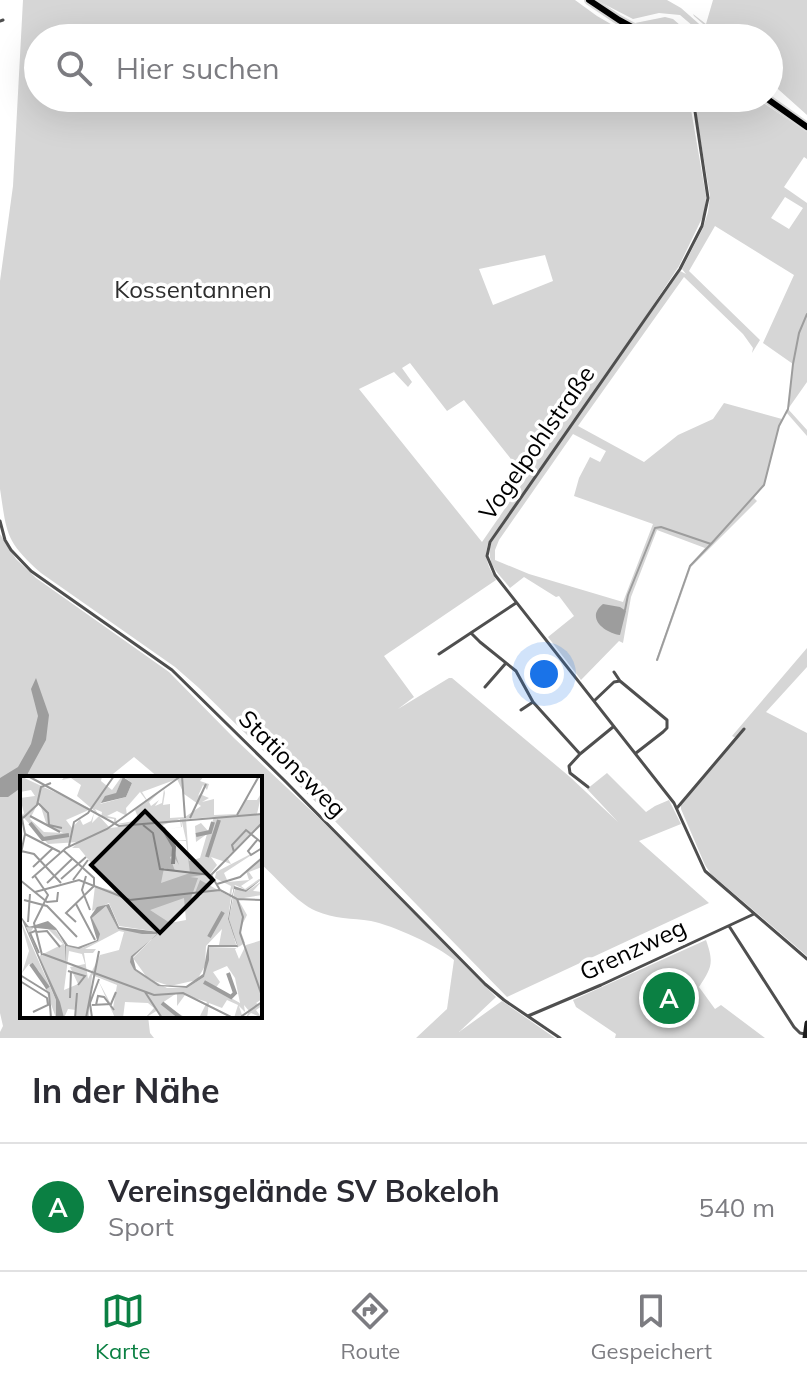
<!DOCTYPE html>
<html lang="de">
<head>
<meta charset="utf-8">
<style>
	:root { --surface:#fff; --page:#f2f2f3; --text:#2b2b33; --muted:#7c7c81; --line:#e1e1e2; --accent:#0b8043 }
	body { margin:0; font-family:Mulish,sans-serif; background:var(--page); color:var(--text) }
	.you { position:absolute; left:544px; top:674px; width:28px; height:28px; margin:-20px; border:6px solid #fff; border-radius:50%; background:#1a73e8; box-shadow:0 0 0 12px #1a73e833 }
	.badge { display:grid; place-items:center; width:52px; height:52px; border-radius:50%; background:var(--accent); color:#fff; font-size:26px; font-weight:700 }
	.pin { position:absolute; translate:-50% -50%; border:4px solid #fff; box-shadow:0 2px 8px #0006 }
	.list { margin:0; padding:0; list-style:none }
	h2 { display:flex; justify-content:space-between; align-items:center; height:104px; margin:0; padding:0 32px; font-size:34px }
	h2 small { font-size:26px; font-weight:400; color:var(--muted) }
	.list li { display:grid; grid-template-columns:52px 1fr auto; gap:24px; align-items:center; box-sizing:border-box; height:128px; padding:0 32px; border-top:2px solid var(--line) }
	.list b { display:block; font-size:30px; white-space:nowrap }
	.list p { margin:0; font-size:26px; white-space:nowrap; color:var(--muted) }
	.list em { font-size:26px; font-style:normal; color:var(--muted) }
	.icon { flex:none; width:44px; height:44px; fill:none; stroke:currentColor; stroke-width:2; stroke-linecap:round; stroke-linejoin:round }
	.map { position:relative; flex:none; width:807px; height:1038px; overflow:hidden }
	.search { position:absolute; background:var(--surface); box-shadow:0 8px 32px #0002; left:24px; right:24px; top:24px; height:88px; display:flex; align-items:center; gap:20px; box-sizing:border-box; padding:0 28px; border-radius:44px; color:var(--muted); font-size:30px }
	.sheet { height:232px; background:var(--surface) }
	nav { display:flex; justify-content:space-around; align-items:center; box-sizing:border-box; height:112px; border-top:2px solid var(--line); background:var(--surface); font-size:22px; color:var(--muted) }
	nav a { display:grid; justify-items:center; gap:4px }
	nav .on { color:var(--accent) }
	.map>svg:first-child { display:block }
	.green { fill:#d6d6d6; fill-rule:evenodd }
	.water { fill:#9d9d9d }
	.lines { fill:none; stroke-linecap:round; stroke-linejoin:round }
	.stream { stroke:#9d9d9d; stroke-width:2 }
	.primary-casing { stroke:#dbdbdb; stroke-width:10 }
	.street { stroke:#4f4f4f; stroke-width:3 }
	.secondary { stroke:#1c1c1c; stroke-width:5 }
	.primary { stroke:#000; stroke-width:6 }
	.labels { text-anchor:middle; stroke-width:7; stroke-linejoin:round; paint-order:stroke }
	.park-label { font-size:24px; fill:#2d2d2d; stroke:#fff }
	.street-label { font-size:24px; fill:#000; stroke:#fff }
	.inset-river { fill:none; stroke:#9d9d9d; stroke-width:4 }
	.inset-road { fill:none; stroke:#999; stroke-width:2 }
	.view { fill:#000; fill-opacity:0.15; stroke:#000; stroke-width:4 }
	.inset-edge { fill:none; stroke:#000; stroke-width:4 }
</style>
</head>
<body>
<div class="map">
<svg width="807" height="1038" viewBox="0 0 807 1038">
	<rect width="100%" height="100%" fill="#fff"/>
	<path class="green" d="M23,0h552l22,16 38,22h-597v60h651l17,98 -1,16 -26,54 -57,86 -133,189c-6,16 -1,25 7,39l-112,76 30,41 -16,12 51,-31h3l118,99 48,45 -31,-33 20,-16 39,39 9,-6 14,-6 12,24 -42,17 70,62 -202,94 -181,-185 -127,-124 -24,-21 -134,-94c-36,-32 -34,-39 -41,-84v-208l13,-95zM545,255l8,26 -60,24 -14,-36zM410,363l37,48 17,-11 62,78 -44,64 -123,-153 35,-17 14,15 4,-5 -10,-14z
		M596,0h71l14,8 34,30h-8l-27,-23 -21,-2 -26,6z
		M713,0h94v115l-38,-34v-43h-50l-25,-22 -1,-2 13,10z
		M665,17l8,2 22,19h-33l-27,-15z
		M697,98h59l51,34v27l-3,-2 -20,30 23,16v179l-19,27 19,21v6l-21,-24 2,-3 5,-45 -30,-21 31,-68 -79,-49 -26,45 71,69 -8,13 1,-5 -10,-14 -59,-57 -106,149 66,36 34,-27 35,-16 11,-16 58,16 -3,7 -15,59 -10,13 3,3 -66,66 -33,94 -2,-1 34,-95 15,-17 -48,-18 -26,67 -8,46 -4,-2 -38,39 -33,-43 26,-21 -15,-20 -3,1 -32,-20 -14,11c-14,-18 -24,-23 -19,-46l189,-271 6,3 -4,-5 21,-41 5,-16 2,-16 -13,-78zM785,197l18,11 -14,21 -18,-11zM573,434l33,17 -6,11 -10,-5 -11,21 -5,18 79,28 -30,78 -94,-28 -34,-14v-10l4,-10z
		M0,534l16,25 20,19 133,94 65,66 86,81 176,178 -37,35 43,-31 53,37h-139l31,-29 7,-49c-16,-14 -62,-35 -83,-39 -19,-3 -37,-2 -55,-10 -19,-8 -40,-34 -56,-48v-85h-101l-25,-21 -26,21h-86v238h126l2,17 4,5h-154v-6l3,-6 -3,-13z
		M807,648v19l-41,45 41,21v223l-96,-82 -6,-9 -24,-56v-6l55,-65 -4,-2z
		M706,940c8,23 6,27 -7,47l16,22 6,-4 44,33h-150l1,-4 -40,-27 -3,-7z"/>
	<path class="water" d="M603,604l17,3 6,4 -6,24c-15,-2 -35,-17 -17,-31z
		M36,678l13,37 -3,25 -18,33 -1,5h-5v9l-14,10h-8v-19l18,-11 13,-23 7,-28 -7,-27z"/>
	<g class="lines">
		<path class="stream" d="M625,610l3,-15 27,-67 6,-1 50,17 53,-59 15,-59 9,-17 5,-45 6,-31 8,-19
			M657,660l33,-94 21,-22"/>
		<defs>
			<path id="primary" d="M589,0l30,20 33,18
				M766,98l41,29"/>
		</defs>
		<use href="#primary" class="primary-casing"/>
		<path class="street" d="M0,21l3,-1
			M693,98l15,100 -6,28 -22,43 -190,273 -3,14 8,19 179,228 31,68 102,88
			M0,521l5,19 6,10 20,21 141,99 113,111 200,203 19,16 56,38
			M471,633l9,9 36,29 17,31 47,52
			M439,654l77,-51
			M614,672l6,9
			M485,687l21,-24
			M594,701l20,-19 6,-1 47,39v8l-4,4 -27,21
			M521,710l12,-8
			M588,787l-18,-14 -1,-7 11,-12 33,-27
			M677,808l67,-79
			M729,926l65,101 6,6 5,1
			M528,1016l73,-31 153,-71"/>
		<path class="secondary" d="M805,1038l2,-15"/>
		<use href="#primary" class="primary"/>
	</g>
	<g class="labels">
		<g class="park-label">
			<text x="193" y="298">Kossentannen</text>
		</g>
		<g class="street-label">
			<text transform="translate(537 443) rotate(-55)" y="8">Vogelpohlstraße</text>
			<text transform="translate(292 764) rotate(45)" y="8">Stationsweg</text>
			<text transform="translate(633 950) rotate(-25)" y="8">Grenzweg</text>
		</g>
	</g>
	<g transform="translate(20 776)">
		<rect width="242" height="242" fill="#fff"/>
		<path d="M0,0l71,33 -25,11 6,8 8,-9 3,6 8,-4 3,-8 -2,10 7,-7 11,12 26,-3 -22,-1v-5l-13,-2 1,-5 -7,-3 3,5 -21,-18 4,-11 -10,-7 -9,2 3,-4h37l-1,5 11,9 10,-14h82l-4,5 9,3 -2,6 -4,-5 -5,11 7,-7 -3,6 7,3 -7,4 12,-3v16l23,-1 12,-20 -2,6h10l5,-8 -5,22 5,1v10l-35,32 4,7 -20,-7 6,8 -7,9 -20,3 8,1 -7,20 11,-2 -7,-3 5,-13 29,16 2,-10 -16,-8 1,-6 46,-24 -38,25 4,9 21,-2 -3,-9 16,-13v9l-13,5 4,6 -12,8 4,3 14,-10h3l-16,11 -11,-5 -3,5 -4,29 9,26h-18l3,-16 -16,17 -1,20 -8,14 -27,6 -22,-7 -15,-21 26,-26 -40,-6 -10,-23 -17,8 3,-25 19,5 -35,-43h-7l7,-6 -31,2 -24,-26 -4,3 4,-8 -4,-15 15,-2 -4,-6 -11,2zM104,1l8,6 -6,14 -26,7 16,-11zM157,3l7,15 17,12 -16,11 -15,1v-14l-7,1 2,-12 -1,-4 -2,14 -7,3 4,-6 -8,6 -2,-4 13,-12 -15,10 -5,-8zM120,16l6,8 -11,10 4,10 -22,4 -1,-6 -9,-2 10,-5 10,5 -1,-8zM19,25l8,25 16,7 -19,-1 -14,-13zM194,41l-5,15 -8,-9 -6,3 1,16 11,-8 -7,24 -11,3 -3,-42zM161,42l5,22h-15l-8,-15 17,-6 1,8 -12,2 13,-2zM151,64l15,1 4,32 -29,10 3,-15 11,3 -5,-14 4,-2v2l5,8zM164,122l2,22 -16,3 -20,-13zM242,105l-9,10 9,1v3l-24,4 9,16 -7,14 5,14 -10,6 4,10 7,-14 16,-5v59l-6,4 6,3 -6,4 6,8 -11,-5 -5,5 3,-7 -5,-6 1,7 -6,-6 3,9 -8,3 4,-13 -11,-5 -5,8 -13,-5 -2,15h-8l8,-16 -22,-7 -8,11v-13l-15,10 24,15h-25l-3,-8 -13,8 9,-10 -6,-5 -23,-1 -2,16h-8l-17,-38 15,28 4,-23 -25,-10 -3,41 -14,1 1,-7 -8,-1 -4,9 -39,-93 9,2 -4,6 9,23 24,-12 -16,-16 -12,-1 6,-2 14,4 10,17 17,2 16,-7 -6,-23 14,-12 12,23 40,5 -27,22 3,14 33,18h20l17,-11 5,-30 28,1 -8,-29 6,-31 11,4zM99,155l5,1 -5,18 -19,5 -12,24 -4,-26h9l3,-4h-11zM49,175l13,3 3,10 -15,3 8,17 -14,6zM207,190l8,12 5,25 -25,-14 5,-7 -7,-10zM0,143l36,81v18l-17,-47 -10,-7 -7,9 7,-22z" fill="#d6d6d6" fill-rule="evenodd"/>
		<path d="M103,1l9,6 -6,14 -25,6 4,-7 11,-3zM242,103l-16,13 -12,-3 -5,30 9,28h-29v13l-5,17 -17,11 -29,-2 -24,-16 -4,-8 1,-6 27,-22h-16l-24,-5 -12,-23 -14,12 8,16 -2,7 -19,8 -13,-3 -1,18v-19l-9,-15 -30,-3 34,75 4,16h-8v-18l-36,-85 9,12 19,-6 8,7 12,17 10,2 19,-7 -7,-23 7,-10 12,-3 10,23 40,5 -26,25 3,12 24,16 26,1 17,-12 5,-29h29l-9,-26 6,-33 12,4z" fill="#9d9d9d"/>
		<path class="inset-river" d="M10,47l13,16 26,-4M143,52l11,19 -1,17M176,59l14,-3 3,-10M187,81l12,-37M189,161l14,-25M11,188l17,24M184,206l27,15 4,-4 -7,-20M142,227l19,15"/>
		<path class="inset-road" d="M8,0l91,50 143,-12M162,0l3,42M18,27l10,10 1,12 13,3M0,32l5,26 35,18M217,39l22,-39M10,40l30,16M3,42l14,-13 4,-18 10,-4M170,42l16,-34M123,49l10,8 7,36 51,6M238,63l-10,12 3,4 11,-7M49,70l5,-24 14,-9 26,-37M43,74l31,28v8M1,75l13,3 27,29M214,76l-2,-7 14,-15 16,13M0,82l5,-24M13,91l20,-19M191,99l9,15 17,9 6,18 -3,16 22,63M191,99l51,-52M15,100l13,19 -14,28 8,32M66,100l-4,14 8,20M12,102l34,-30 41,-19 74,-53M41,103l25,-22M0,104l27,22 10,-1 1,-9M53,104l15,-20M27,107l25,-24M197,108l23,-7 22,-19M15,116l44,-12 51,20 90,-10M217,123l25,1M4,124l23,6 30,31M56,128l19,36M8,146l2,-28M56,146l-10,-9 28,-27M15,155l-5,2 9,20M16,156l11,-1 13,16M23,178l111,41 29,-2 50,25M48,195l17,5 -7,9M0,199l29,18 2,25M0,205l27,17 1,7 -15,7M125,216l17,26M50,222l1,-27M72,229l19,-1 5,-12M76,229l2,-9 6,1 10,13M55,242l2,-25M66,242l13,-67M72,242l-2,-15 9,-24M219,242l23,-16"/>
		<path class="view" d="M125,35l68,69 -53,53 -69,-68z"/>
		<rect width="242" height="242" class="inset-edge"/>
	</g>
</svg>
<div class="you"></div>
<div class="pin badge" style="left:669px;top:998px">A</div>
<div class="search"><svg class="icon" aria-label="search" viewBox="0 0 24 24"><circle cx="10" cy="10" r="6"/><path d="M15 15l6 6"/></svg>Hier suchen</div>
</div>
<section class="sheet">
<h2>In der Nähe<small></small></h2>
<ul class="list">
<li><span class="badge">A</span><div><b>Vereinsgelände SV Bokeloh</b><p>Sport</p></div><em>540 m</em></li>
</ul>
</section>
<nav>
<a class="on"><svg class="icon" aria-label="map" viewBox="0 0 24 24"><path d="M3 6l6-2 6 2 6-2v14l-6 2-6-2-6 2zM9 4v14M15 6v14"/></svg>Karte</a>
<a><svg class="icon" aria-label="directions" viewBox="0 0 24 24"><path d="M12 3l9 9-9 9-9-9zM9 14v-3h6M13 9l2 2-2 2"/></svg>Route</a>
<a><svg class="icon" aria-label="saved" viewBox="0 0 24 24"><path d="M7 4h10v16l-5-4-5 4z"/></svg>Gespeichert</a>
</nav>
</body>
</html>
